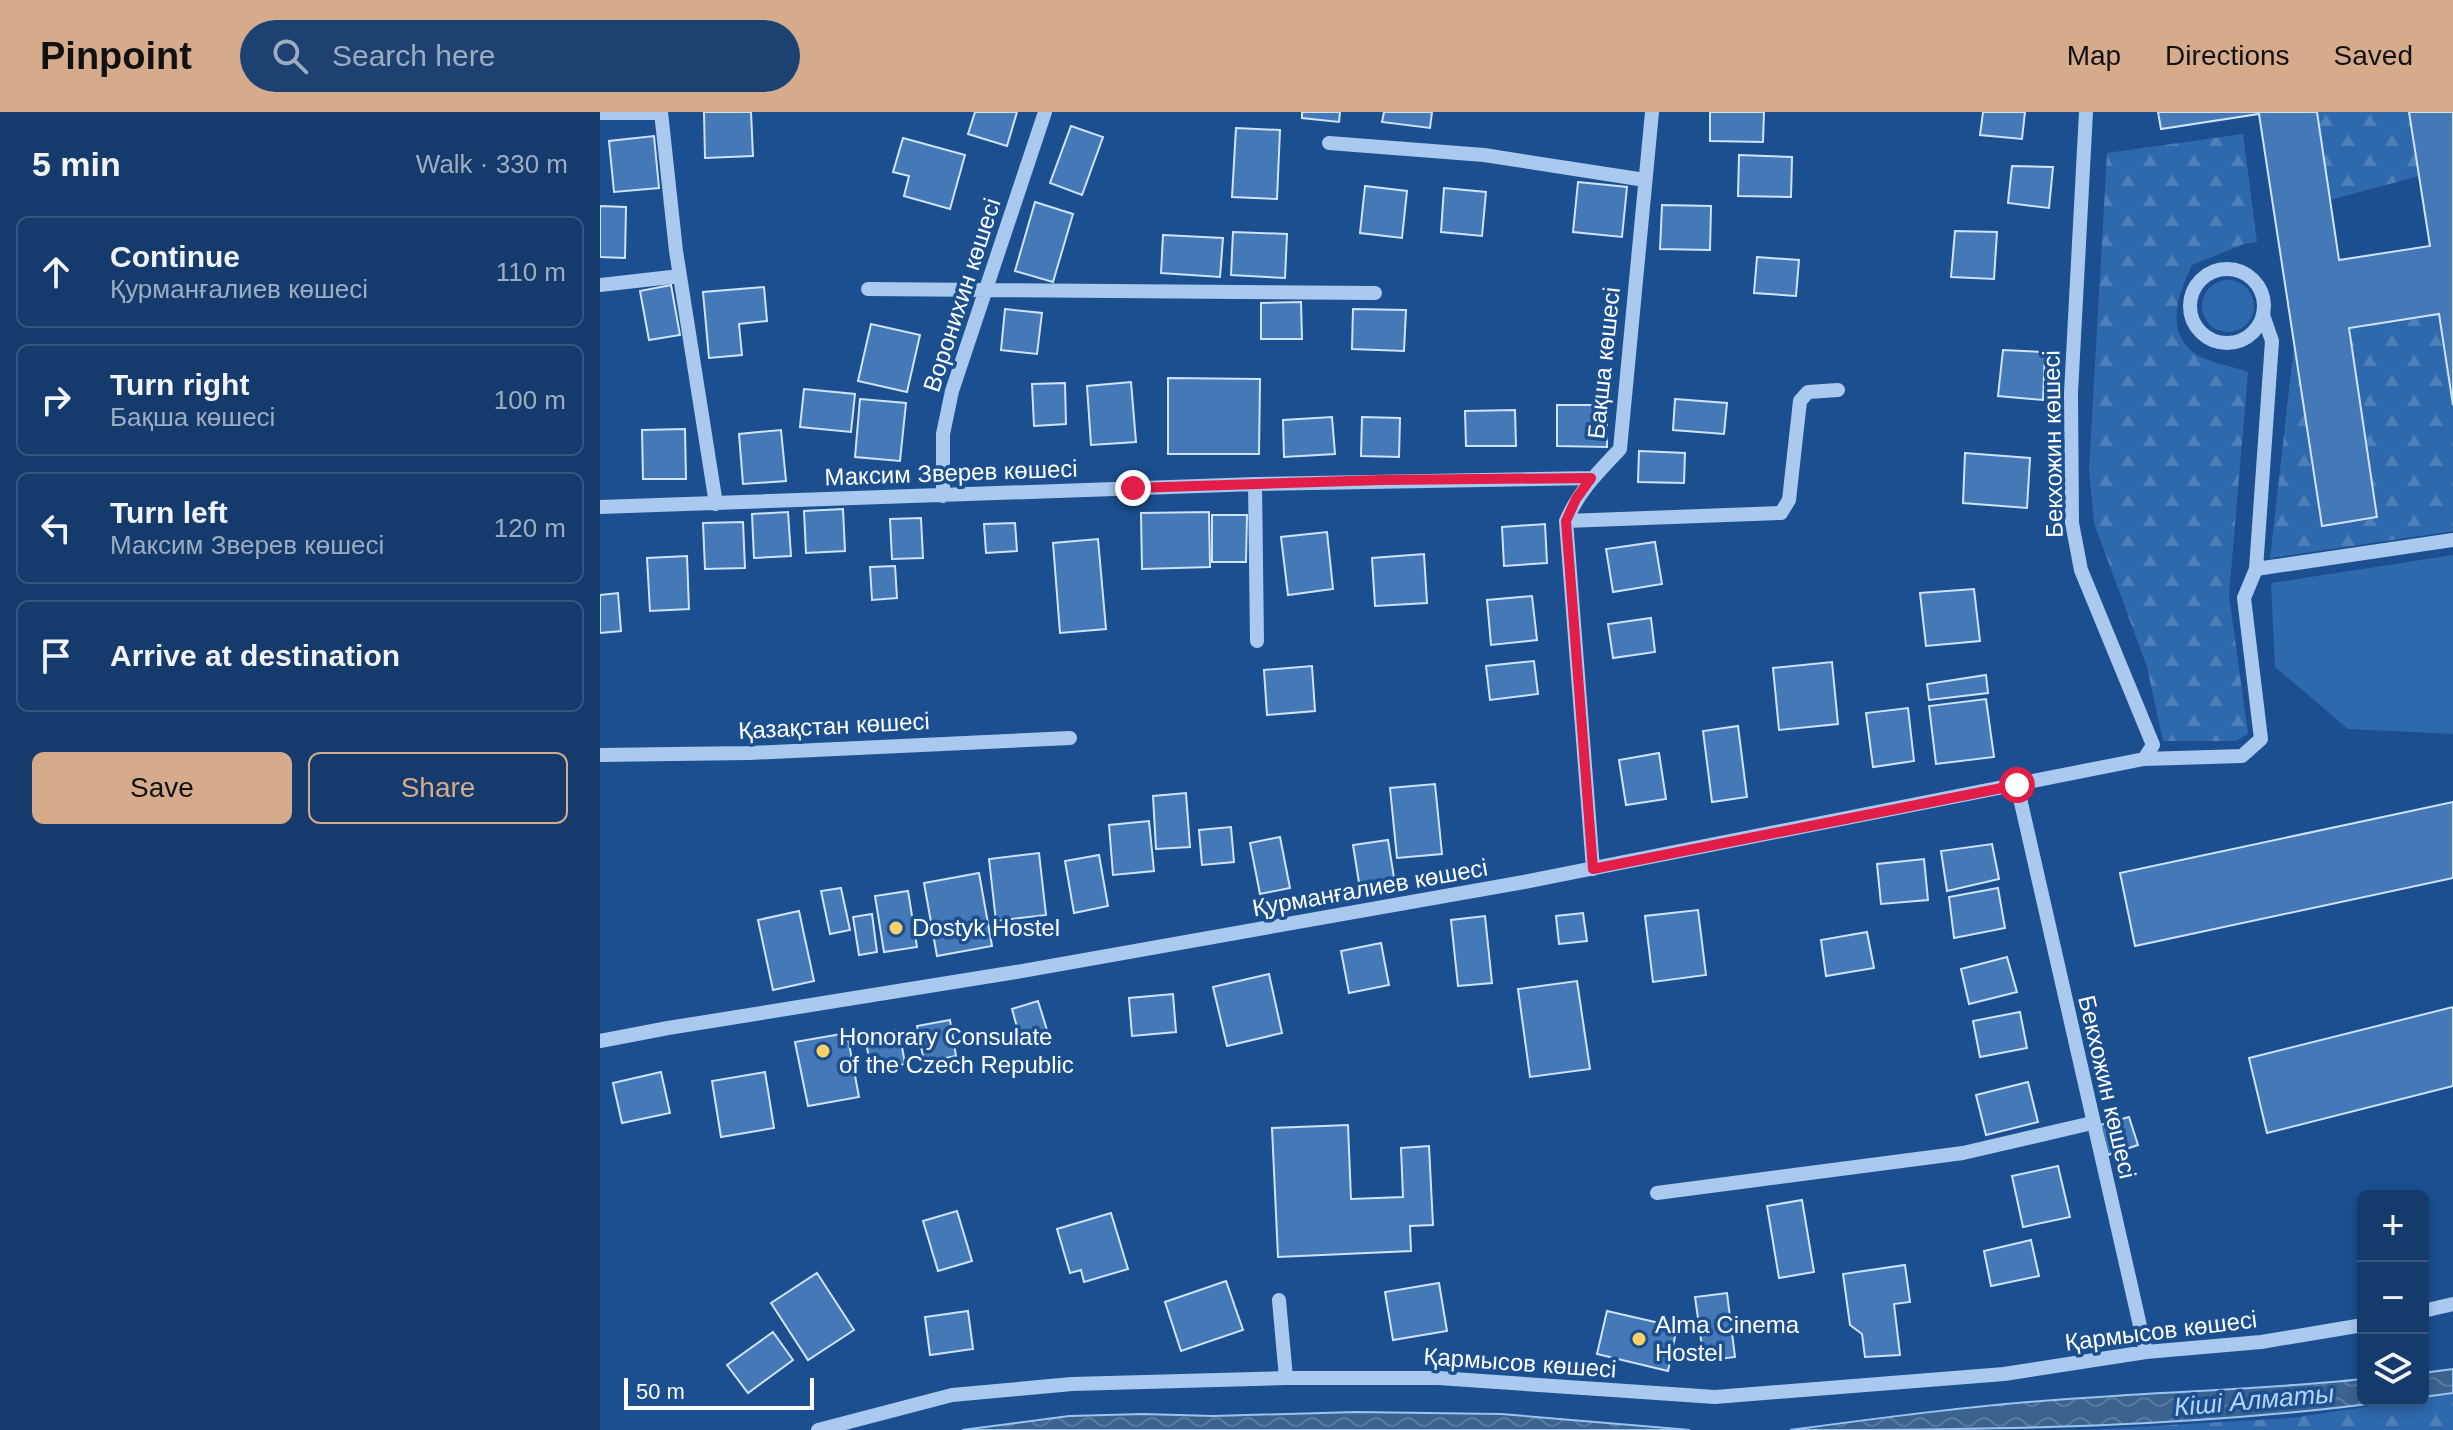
<!DOCTYPE html>
<html lang="en">
<head>
<meta charset="utf-8">
<style>
	:root { --surface:#143b6b; --page:#1d4271; --text:#f1f3f6; --muted:#9dadc1; --line:#33557e; --accent:#d6ab8b }
	body { margin:0; font-family:Helvetica,sans-serif; background:var(--page); color:var(--text) }
	.controls { position:absolute; right:24px; bottom:24px; display:grid; overflow:hidden; border-radius:12px; box-shadow:0 4px 12px #0003 }
	.controls button { width:72px; height:72px; display:grid; place-items:center; padding:0; border:0; border-bottom:2px solid var(--line); background:var(--surface); color:var(--text); font:40px sans-serif }
	.scale { position:absolute; left:24px; bottom:20px; width:190px; box-sizing:border-box; padding-left:8px; border:4px solid #fff; border-top:0; font-size:22px; line-height:28px; white-space:nowrap; color:#fff; -webkit-text-stroke:6px #1b4f8f; paint-order:stroke }
	.stop { position:absolute; width:24px; height:24px; margin:-18px; border:6px solid #e11d48; border-radius:50%; background:#fff }
	.stop.end { background:#e11d48; border-color:#fff; box-shadow:0 2px 8px #0008 }
	.list { margin:0; padding:0; list-style:none }
	h2 { display:flex; justify-content:space-between; align-items:center; height:104px; margin:0; padding:0 32px; font-size:34px }
	h2 small { font-size:26px; font-weight:400; color:var(--muted) }
	.list li { display:grid; grid-template-columns:52px 1fr auto; gap:24px; align-items:center; box-sizing:border-box; height:112px; margin:0 16px 16px; padding:0 16px; border:2px solid var(--line); border-radius:12px }
	.list b { display:block; font-size:30px; white-space:nowrap }
	.list p { margin:0; font-size:26px; white-space:nowrap; color:var(--muted) }
	.list em { font-size:26px; font-style:normal; color:var(--muted) }
	.actions { display:flex; gap:16px; padding:24px 32px }
	.actions a { flex:1; padding:18px 0; border:2px solid var(--accent); border-radius:12px; text-align:center; font-size:28px; color:var(--accent) }
	.actions .main { background:var(--accent); color:#111 }
	.icon { flex:none; width:44px; height:44px; fill:none; stroke:currentColor; stroke-width:2; stroke-linecap:round; stroke-linejoin:round }
	.map { position:relative; flex:none; width:1853px; height:1318px; overflow:hidden }
	header { display:flex; align-items:center; gap:48px; box-sizing:border-box; height:112px; padding:0 40px; background:var(--accent); color:#111 }
	header strong { font-size:38px }
	nav { display:flex; gap:44px; margin-inline-start:auto; font-size:28px }
	.search { width:560px; height:72px; background:var(--page); display:flex; align-items:center; gap:20px; box-sizing:border-box; padding:0 28px; border-radius:44px; color:var(--muted); font-size:30px }
	main { display:flex }
	aside { flex:1; background:var(--surface) }
	.map>svg:first-child { display:block }
	.green { fill:#2e69ad }
	.forest { fill:url(#forest-firs) }
	.water { fill:url(#water-waves); stroke:#9cc4f0; stroke-width:2 }
	.building { fill:#4478b7; stroke:#cfe3fa; stroke-width:2 }
	.lines { fill:none; stroke-linecap:round; stroke-linejoin:round }
	.minor { stroke:#a9c9ee; stroke-width:14 }
	.route { stroke:#e11d48; stroke-width:10 }
	.poi-dot { fill:#ffd166; stroke:#1b4f8f; stroke-width:3 }
	.labels { text-anchor:middle; stroke-width:7; stroke-linejoin:round; paint-order:stroke }
	.street-label { font-size:24px; fill:#fff; stroke:#1b4f8f }
	.poi-label { font-size:24px; fill:#fff; stroke:#1b4f8f; text-anchor:start }
	.water-label { font-size:26px; font-style:italic; fill:#b5d3f5; stroke:#1b4f8f }
</style>
</head>
<body>
<header>
<strong>Pinpoint</strong>
<div class="search"><svg class="icon" aria-label="search" viewBox="0 0 24 24"><circle cx="10" cy="10" r="6"/><path d="M15 15l6 6"/></svg>Search here</div>
<nav><a>Map</a><a>Directions</a><a>Saved</a></nav>
</header>
<main>
<aside>
<h2>5 min<small>Walk · 330 m</small></h2>
<ul class="list">
<li><svg class="icon" aria-label="ahead" viewBox="0 0 24 24"><path d="M12 20V5M6 11l6-6 6 6"/></svg><div><b>Continue</b><p>Қурманғалиев көшесі</p></div><em>110 m</em></li>
<li><svg class="icon" aria-label="right" viewBox="0 0 24 24"><path d="M7 20v-9h11M14 6l5 5-5 5"/></svg><div><b>Turn right</b><p>Бақша көшесі</p></div><em>100 m</em></li>
<li><svg class="icon" aria-label="left" viewBox="0 0 24 24"><path d="M17 20v-9H6M10 6l-5 5 5 5"/></svg><div><b>Turn left</b><p>Максим Зверев көшесі</p></div><em>120 m</em></li>
<li><svg class="icon" aria-label="arrive" viewBox="0 0 24 24"><path d="M6 21V4h12l-3 4 3 4H6"/></svg><div><b>Arrive at destination</b></div></li>
</ul>
<div class="actions"><a class="main">Save</a><a>Share</a></div>
</aside>
<div class="map">
<svg width="1853" height="1318" viewBox="0 0 1853 1318">
	<defs>
		<pattern id="forest-firs" width="22" height="20" patternUnits="userSpaceOnUse" patternTransform="scale(2)"><rect width="22" height="20" fill="#2e69ad"/><path d="M5 1l3.5 6h-7zM16 11l3.5 6h-7z" fill="#4d80b9"/></pattern>
		<pattern id="water-waves" width="16" height="10" patternUnits="userSpaceOnUse" patternTransform="scale(2)"><rect width="16" height="10" fill="#3c6290"/><path d="M0 5q4-4 8 0t8 0" fill="none" stroke="#597aa1"/></pattern>
	</defs>
	<rect width="100%" height="100%" fill="#1b4f8f"/>
	<path class="green" d="M1602 194a26 26 0 1 1 52 0a26 26 0 1 1-52 0Z
		M1853,443v179l-105,-5 -73,-62 -4,-84z"/>
	<path class="forest" d="M1717,0h92l10,64 -89,24z
		M1643,22l14,108 -13,2 -52,21c-13,28 -28,64 2,88 10,8 41,14 54,19l-19,223 19,139 -12,7h-73l-16,-74 -53,-144 -5,-53 18,-317z
		M1839,202l14,91v126l-183,27 24,-212 28,179 55,-8 -28,-189z
		M1853,1282v36h-369l207,-12z"/>
	<path class="water" d="M1853,1257v24l-30,4v-24z
		M1763,1267v21h36c-202,28 -406,30 -609,30 97,-13 194,-26 292,-32 94,-7 187,-9 281,-19z
		M756,1300l145,2 189,16h-728l107,-14 74,-2 70,2z"/>
	<path class="building" d="M104,0h47l2,44 -48,2z
		M375,0h42l-10,34 -39,-12z
		M702,0h38l-1,10 -37,-4z
		M784,0h48l-2,16 -48,-6z
		M1110,0h54l-1,30 -53,-1z
		M1383,0h42l-3,27 -42,-4z
		M1558,0h159l22,148 91,-14 -21,-134h44v293l-14,-91 -90,14 28,189 -55,9 -63,-412 -98,15z
		M471,14l32,11 -21,58 -32,-12z
		M636,16l44,2 -3,69 -45,-2z
		M54,24l5,52 -45,4 -5,-51z
		M303,26l62,17 -15,54 -46,-13 5,-20 -16,-4z
		M1139,43l53,2 -1,40 -53,-1z
		M1412,54l41,1 -4,41 -41,-5z
		M978,70l49,5 -5,50 -49,-5z
		M765,74l42,5 -5,47 -42,-5z
		M844,76l42,4 -4,44 -41,-4z
		M435,90l38,12 -20,68 -38,-11z
		M1062,93l49,1 -1,44 -50,-1z
		M0,94l26,1 -1,51 -25,-1z
		M1355,119l42,1 -3,47 -43,-2z
		M633,120l54,2 -2,44 -54,-3z
		M563,123l60,3 -3,39 -59,-4z
		M1157,145l42,3 -3,36 -42,-3z
		M71,173l9,50 -31,5 -9,-49z
		M164,175l3,34 -28,3 3,31 -33,3 -6,-66z
		M701,190l1,37h-41v-36z
		M405,197l37,4 -5,41 -36,-4z
		M753,197l53,1 -2,41 -52,-2z
		M271,212l49,11 -13,57 -49,-11z
		M1403,238l42,2 -2,48 -45,-4z
		M568,266l92,1 -1,75h-91z
		M531,270l5,60 -45,3 -4,-59z
		M465,271l1,41 -32,2 -2,-42z
		M204,277l51,5 -4,38 -51,-5z
		M260,287l46,4 -6,58 -45,-4z
		M1075,287l52,4 -3,31 -51,-4z
		M957,293h50v42l-50,-1z
		M915,298l1,36h-50l-1,-35z
		M732,305l3,37 -51,3 -1,-37z
		M762,305l38,1 -1,39 -38,-1z
		M85,317l1,50h-43l-1,-49z
		M181,318l5,51 -43,3 -4,-50z
		M1039,339l46,2 -1,30 -46,-1z
		M1365,341l65,5 -3,50 -64,-5z
		M243,397l2,42 -39,2 -2,-42z
		M188,400l3,44 -37,2 -2,-44z
		M609,400l1,55 -68,2 -1,-56z
		M612,403h35l-1,47h-34z
		M321,406l2,40 -31,1 -2,-40z
		M143,410l2,46 -40,1 -2,-46z
		M415,411l2,28 -31,2 -2,-29z
		M945,412l2,39 -43,3 -2,-39z
		M727,420l6,57 -45,6 -7,-58z
		M498,427l8,90 -46,4 -7,-90z
		M1055,430l7,42 -49,8 -7,-43z
		M824,442l3,49 -52,3 -3,-48z
		M87,444l2,53 -39,2 -3,-53z
		M295,454l2,32 -25,2 -2,-33z
		M1374,477l6,52 -54,5 -6,-53z
		M18,481l3,38 -21,2v-38z
		M932,484l5,44 -46,5 -4,-45z
		M1051,506l4,34 -42,6 -5,-34z
		M934,549l4,33 -48,6 -4,-34z
		M1232,550l6,62 -59,6 -6,-62z
		M712,554l3,45 -48,4 -3,-45z
		M1386,563l2,18 -59,7 -2,-16z
		M1386,587l8,58 -58,7 -7,-58z
		M1308,596l6,53 -41,6 -7,-54z
		M1138,614l9,71 -35,5 -9,-71z
		M1059,641l7,46 -40,6 -7,-45z
		M835,672l7,70 -45,4 -7,-70z
		M586,681l4,54 -34,2 -3,-53z
		M1853,690v76l-318,68 -15,-73z
		M549,709l5,50 -41,4 -4,-50z
		M631,715l3,35 -32,3 -3,-35z
		M680,725l10,51 -30,6 -10,-51z
		M788,728l7,44 -35,5 -7,-44z
		M1392,732l7,35 -52,12 -6,-40z
		M439,741l7,62 -50,6 -7,-62z
		M499,743l9,51 -34,7 -9,-52z
		M1324,747l4,41 -47,4 -4,-40z
		M379,761l13,73 -55,10 -13,-73z
		M241,776l9,42 -20,4 -9,-43z
		M1398,776l7,40 -51,10 -5,-41z
		M308,779l9,56 -33,5 -9,-56z
		M1098,798l8,65 -53,7 -8,-66z
		M199,799l15,70 -41,9 -15,-70z
		M983,801l4,28 -28,3 -3,-28z
		M272,802l5,38 -18,3 -6,-38z
		M885,804l7,67 -34,3 -7,-66z
		M1267,820l7,36 -48,8 -5,-36z
		M781,831l8,42 -40,8 -8,-42z
		M1407,845l10,35 -48,12 -8,-35z
		M669,862l13,59 -55,13 -14,-59z
		M977,869l13,88 -60,8 -12,-88z
		M573,882l3,38 -44,4 -3,-38z
		M438,889l9,29 -27,8 -8,-29z
		M1853,895v79l-186,47 -18,-75z
		M1420,900l7,36 -47,9 -7,-36z
		M350,908l6,36 -32,6 -7,-36z
		M299,918l6,34 -34,6 -6,-34z
		M247,921l12,64 -51,9 -13,-64z
		M61,960l9,41 -48,10 -9,-40z
		M165,960l9,56 -53,9 -9,-56z
		M1428,970l10,40 -52,13 -10,-40z
		M1529,1005l9,28 -30,10 -8,-30z
		M748,1013l3,74 52,-2 -2,-49 28,-2 4,79 -23,1 1,25 -133,6 -6,-129z
		M1458,1054l12,51 -47,10 -11,-51z
		M1202,1088l12,72 -35,6 -12,-72z
		M357,1099l15,50 -34,10 -15,-50z
		M511,1101l17,56 -44,13 -3,-12 -11,3 -13,-44z
		M1431,1128l8,36 -48,10 -7,-35z
		M1305,1153l5,37 -16,2 6,51 -35,2 -3,-23 -12,-9 -7,-51z
		M217,1161l37,57 -46,30 -37,-57z
		M626,1169l17,49 -62,21 -16,-49z
		M839,1171l8,48 -54,9 -8,-48z
		M1127,1181l8,64 -31,4 -9,-64z
		M368,1199l5,38 -43,6 -5,-38z
		M1007,1199l70,16 -9,44 -71,-17z
		M173,1220l20,28 -45,33 -21,-28z"/>
	<g class="lines">
		<path class="minor" d="M61,0l15,139 40,253
			M1486,0l-15,281 1,130 9,47 72,175 -9,14
			M0,1h61
			M729,31l155,12 161,25
			M1590 194a37 37 0 1 1 74 0a37 37 0 1 1-74 0Z
			M0,173l80,-9
			M268,177l507,4
			M655,372l2,157
			M343,384v-62l9,-43 93,-279
			M0,395l655,-23 336,-6
			M966,409l215,-8 8,-13 11,-99 8,-9 30,-2
			M1656,457l16,-228 -9,-26
			M0,643l149,-2 321,-15
			M1417,673l129,567
			M993,757l-27,-348c13,-30 32,-49 54,-72l32,-337
			M0,929l68,-13 348,-56 508,-90 620,-123 98,-3 19,-17 -17,-141 12,-29 197,-29
			M1057,1081l306,-40 129,-30
			M679,1188l7,78
			M1823,1199l30,-7
			M218,1318l134,-35 120,-11 214,-6h152l277,19 289,-23 142,-22 115,-10 102,-17"/>
	</g>
	<g class="lines">
		<path class="route" d="M533,376l249,-8 209,-2 -15,21 -10,22 27,348 424,-84"/>
	</g>
	<g class="poi-dot">
		<circle cx="296" cy="816" r="8"/>
		<circle cx="223" cy="939" r="8"/>
		<circle cx="1039" cy="1227" r="8"/>
	</g>
	<g class="labels">
		<g class="street-label">
			<text transform="translate(362 183) rotate(-72)" y="8">Воронихин көшесі</text>
			<text transform="translate(1004 251) rotate(-84)" y="8">Бақша көшесі</text>
			<text transform="translate(1453 332) rotate(-91)" y="8">Бекхожин көшесі</text>
			<text transform="translate(351 361) rotate(-2)" y="8">Максим Зверев көшесі</text>
			<text transform="translate(234 614) rotate(-3)" y="8">Қазақстан көшесі</text>
			<text transform="translate(770 776) rotate(-10)" y="8">Қурманғалиев көшесі</text>
			<text transform="translate(1507 975) rotate(77)" y="8">Бекхожин көшесі</text>
			<text transform="translate(1561 1219) rotate(-7)" y="8">Қармысов көшесі</text>
			<text transform="translate(920 1251) rotate(4)" y="8">Қармысов көшесі</text>
		</g>
		<g class="poi-label">
			<text x="312" y="824">Dostyk Hostel</text>
			<text x="239" y="933">Honorary Consulate<tspan x="239" dy="28">of the Czech Republic</tspan></text>
			<text x="1055" y="1221">Alma Cinema<tspan x="1055" dy="28">Hostel</tspan></text>
		</g>
		<g class="water-label">
			<text transform="translate(1654 1288) rotate(-5)" y="9">Кіші Алматы</text>
		</g>
	</g>
</svg>
<div class="controls">
<button>+</button>
<button>−</button>
<button><svg class="icon" aria-label="layers" viewBox="0 0 24 24"><path d="M12 4l9 5-9 5-9-5zM3 14l9 5 9-5"/></svg></button>
</div>
<div class="scale">50 m</div>
<div class="stop" style="left:1417px;top:673px"></div>
<div class="stop end" style="left:533px;top:376px"></div>
</div>
</main>
</body>
</html>
